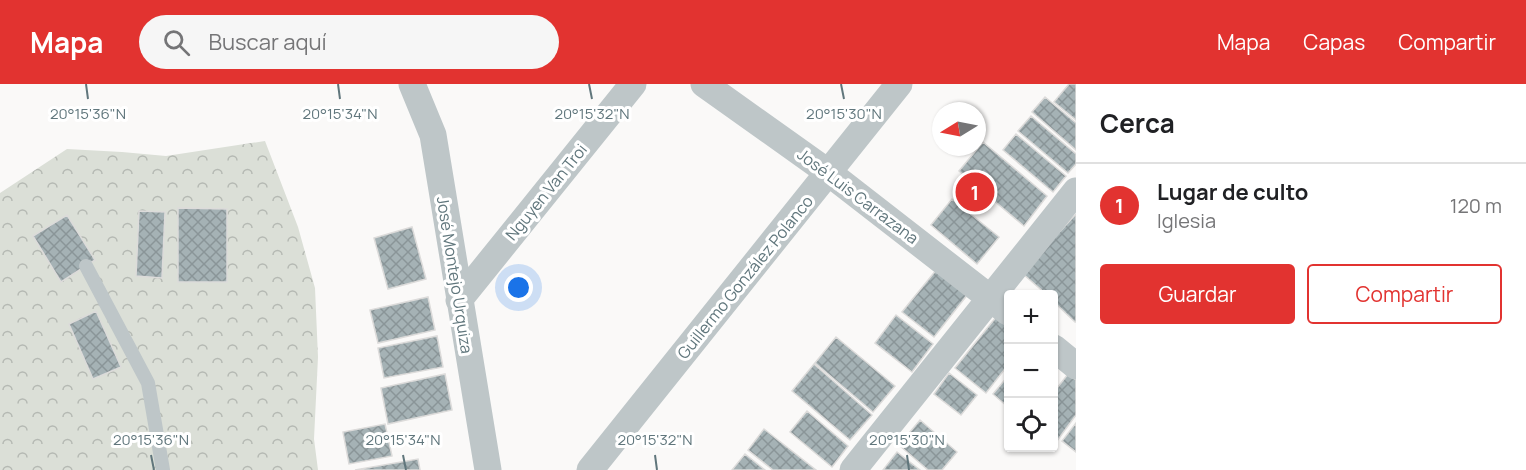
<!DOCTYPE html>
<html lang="es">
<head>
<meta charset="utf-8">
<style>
	:root { --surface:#fff; --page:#f6f6f6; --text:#202124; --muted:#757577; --line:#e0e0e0; --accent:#e23330 }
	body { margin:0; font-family:Manrope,sans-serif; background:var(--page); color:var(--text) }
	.controls { position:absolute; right:18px; bottom:18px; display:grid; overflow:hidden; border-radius:6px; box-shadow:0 2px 4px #0004 }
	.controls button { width:54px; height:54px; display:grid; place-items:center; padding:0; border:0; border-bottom:2px solid var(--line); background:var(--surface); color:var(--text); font:30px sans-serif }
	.compass { position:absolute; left:932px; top:18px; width:54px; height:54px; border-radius:50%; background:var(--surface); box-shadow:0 2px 4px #0004; rotate:260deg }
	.you { position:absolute; left:519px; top:204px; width:21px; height:21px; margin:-15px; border:4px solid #fff; border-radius:50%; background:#1a73e8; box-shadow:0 0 0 9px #1a73e833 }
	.badge { display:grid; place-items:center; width:39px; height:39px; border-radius:50%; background:var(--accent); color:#fff; font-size:20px; font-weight:700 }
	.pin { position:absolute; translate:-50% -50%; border:3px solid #fff; box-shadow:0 2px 6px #0006 }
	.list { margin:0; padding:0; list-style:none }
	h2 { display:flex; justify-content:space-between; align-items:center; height:78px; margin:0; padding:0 24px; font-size:26px }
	h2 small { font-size:20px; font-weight:400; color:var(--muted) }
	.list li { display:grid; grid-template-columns:39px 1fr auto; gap:18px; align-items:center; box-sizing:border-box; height:84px; padding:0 24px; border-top:2px solid var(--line) }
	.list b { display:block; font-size:22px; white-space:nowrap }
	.list p { margin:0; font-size:20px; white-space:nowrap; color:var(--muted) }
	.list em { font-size:20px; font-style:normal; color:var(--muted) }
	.actions { display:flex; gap:12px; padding:18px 24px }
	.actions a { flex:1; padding:14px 0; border:2px solid var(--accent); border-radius:6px; text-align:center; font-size:21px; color:var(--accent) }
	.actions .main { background:var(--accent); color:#fff }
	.icon { flex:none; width:33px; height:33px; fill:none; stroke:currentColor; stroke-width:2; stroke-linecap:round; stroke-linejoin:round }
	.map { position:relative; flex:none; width:1076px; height:386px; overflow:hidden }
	header { display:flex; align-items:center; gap:36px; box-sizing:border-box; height:84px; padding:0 30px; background:var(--accent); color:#fff }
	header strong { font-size:28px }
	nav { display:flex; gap:33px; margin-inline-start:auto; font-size:21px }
	.search { width:420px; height:54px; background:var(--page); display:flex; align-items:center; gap:15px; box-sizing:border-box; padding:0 21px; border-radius:33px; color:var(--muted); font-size:22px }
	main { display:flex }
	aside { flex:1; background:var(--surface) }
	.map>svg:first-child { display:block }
	.forest { fill:url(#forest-crowns) }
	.building { fill:url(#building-cross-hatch); stroke:#dcdbda; stroke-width:1.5 }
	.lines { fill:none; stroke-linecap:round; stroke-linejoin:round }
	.lane { stroke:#bec6c8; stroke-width:14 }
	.street { stroke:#bec6c8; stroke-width:27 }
	.ticks { fill:none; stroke:#60767c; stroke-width:2 }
	.labels { text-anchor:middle; stroke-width:6; stroke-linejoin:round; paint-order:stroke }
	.street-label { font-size:16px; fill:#60767c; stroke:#fff }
	.ticks-label { font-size:15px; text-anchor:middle; fill:#60767c; stroke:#fff; stroke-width:6; stroke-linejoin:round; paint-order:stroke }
</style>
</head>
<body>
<header>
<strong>Mapa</strong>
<div class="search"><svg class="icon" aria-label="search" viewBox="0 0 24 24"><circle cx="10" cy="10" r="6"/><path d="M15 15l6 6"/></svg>Buscar aquí</div>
<nav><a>Mapa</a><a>Capas</a><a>Compartir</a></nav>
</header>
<main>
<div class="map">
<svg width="1076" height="386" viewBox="0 0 1076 386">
	<defs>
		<pattern id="forest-crowns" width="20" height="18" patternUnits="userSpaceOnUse" patternTransform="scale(1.5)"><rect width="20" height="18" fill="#dbdfd7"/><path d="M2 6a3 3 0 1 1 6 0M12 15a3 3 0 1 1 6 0" fill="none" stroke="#b5b9b3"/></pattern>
		<pattern id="building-cross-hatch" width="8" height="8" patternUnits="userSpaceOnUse" patternTransform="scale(1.5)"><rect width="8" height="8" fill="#a5b2b5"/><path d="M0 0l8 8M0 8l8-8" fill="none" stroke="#8a9598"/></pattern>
	</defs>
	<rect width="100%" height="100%" fill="#faf9f8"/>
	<path class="forest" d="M265,57l33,86 17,61 3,69 -4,82 4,31h-318v-277l67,-44 55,3 44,4z"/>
	<path class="building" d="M1069,0h7v36l-22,-18z
		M1045,13l31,26v27l-44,-38z
		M1031,32l45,38v10l-8,9 -50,-42z
		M1016,50l50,42 -13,16 -50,-42z
		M983,58l64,54 -23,30 -65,-55z
		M952,115l47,38 -22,27 -46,-39z
		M178,124l49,1v73h-49z
		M139,127l26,1 -3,66 -26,-2z
		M1076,130v108h-1l-21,-20v-8h-8l-24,-21z
		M67,131l28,45 -34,22 -28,-46z
		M412,143l14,52 -38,10 -14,-51z
		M937,185l31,25 -34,43 -32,-25z
		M428,213l7,33 -57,13 -8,-33z
		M96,227l25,56 -28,12 -24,-55z
		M896,231l37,29 -21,28 -37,-29z
		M997,232l11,9v40l-22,28 -31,-25z
		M437,252l6,31 -59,11 -6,-30z
		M836,253l59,49 -22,26 -58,-49z
		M814,280l58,51 -22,25 -58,-49z
		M949,289l28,22 -16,20 -27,-21z
		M445,290l7,36 -64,14 -7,-36z
		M1068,290l8,6v35l-22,30v-53z
		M1008,292v31l-15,-13z
		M807,327l41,35 -16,21 -42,-35z
		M920,336l37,32 -15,18h-14l-29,-25z
		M1076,339v29l-14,-11z
		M385,340l7,32 -43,8 -6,-32z
		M764,345l52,41h-43l-25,-20z
		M897,368l23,18h-37z
		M745,370l20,16h-33z
		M418,375l2,11h-65z"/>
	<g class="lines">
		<path class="lane" d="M86,182l62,117 15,87"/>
		<path class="street" d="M412,0l21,51 55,335
			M704,0l125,89 179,139
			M459,216l174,-216
			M1054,264l22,18
			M590,386l309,-386
			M853,386l223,-279"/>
	</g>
	<path class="ticks" d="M86,0l2,15M338,0l2,15M589,0l3,15M841,0l3,15M151,371l3,15M403,371l3,15M655,371l2,15M907,371l2,15"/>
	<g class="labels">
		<g class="street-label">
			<text transform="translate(546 108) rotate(-51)" y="6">Nguyen Van Troi</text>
			<text transform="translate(858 112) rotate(37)" y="6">José Luis Carrazana</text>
			<text transform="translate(455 191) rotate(81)" y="6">José Montejo Urquiza</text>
			<text transform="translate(745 193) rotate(-51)" y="6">Guillermo González Polanco</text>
		</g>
	</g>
	<g class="ticks-label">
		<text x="88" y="35">20°15'36"N</text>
		<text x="340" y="35">20°15'34"N</text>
		<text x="592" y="35">20°15'32"N</text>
		<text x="844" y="35">20°15'30"N</text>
		<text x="151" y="361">20°15'36"N</text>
		<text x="403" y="361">20°15'34"N</text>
		<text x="655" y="361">20°15'32"N</text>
		<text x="907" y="361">20°15'30"N</text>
	</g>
</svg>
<div class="controls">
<button>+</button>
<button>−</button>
<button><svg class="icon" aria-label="locate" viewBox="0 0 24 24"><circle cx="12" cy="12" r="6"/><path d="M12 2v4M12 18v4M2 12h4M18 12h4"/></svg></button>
</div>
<svg class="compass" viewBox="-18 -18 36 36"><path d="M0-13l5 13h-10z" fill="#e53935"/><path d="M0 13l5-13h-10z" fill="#757577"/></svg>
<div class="you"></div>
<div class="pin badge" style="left:975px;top:108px">1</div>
</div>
<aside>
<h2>Cerca<small></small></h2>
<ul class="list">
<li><span class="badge">1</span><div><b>Lugar de culto</b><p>Iglesia</p></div><em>120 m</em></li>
</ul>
<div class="actions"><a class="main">Guardar</a><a>Compartir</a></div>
</aside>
</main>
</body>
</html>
